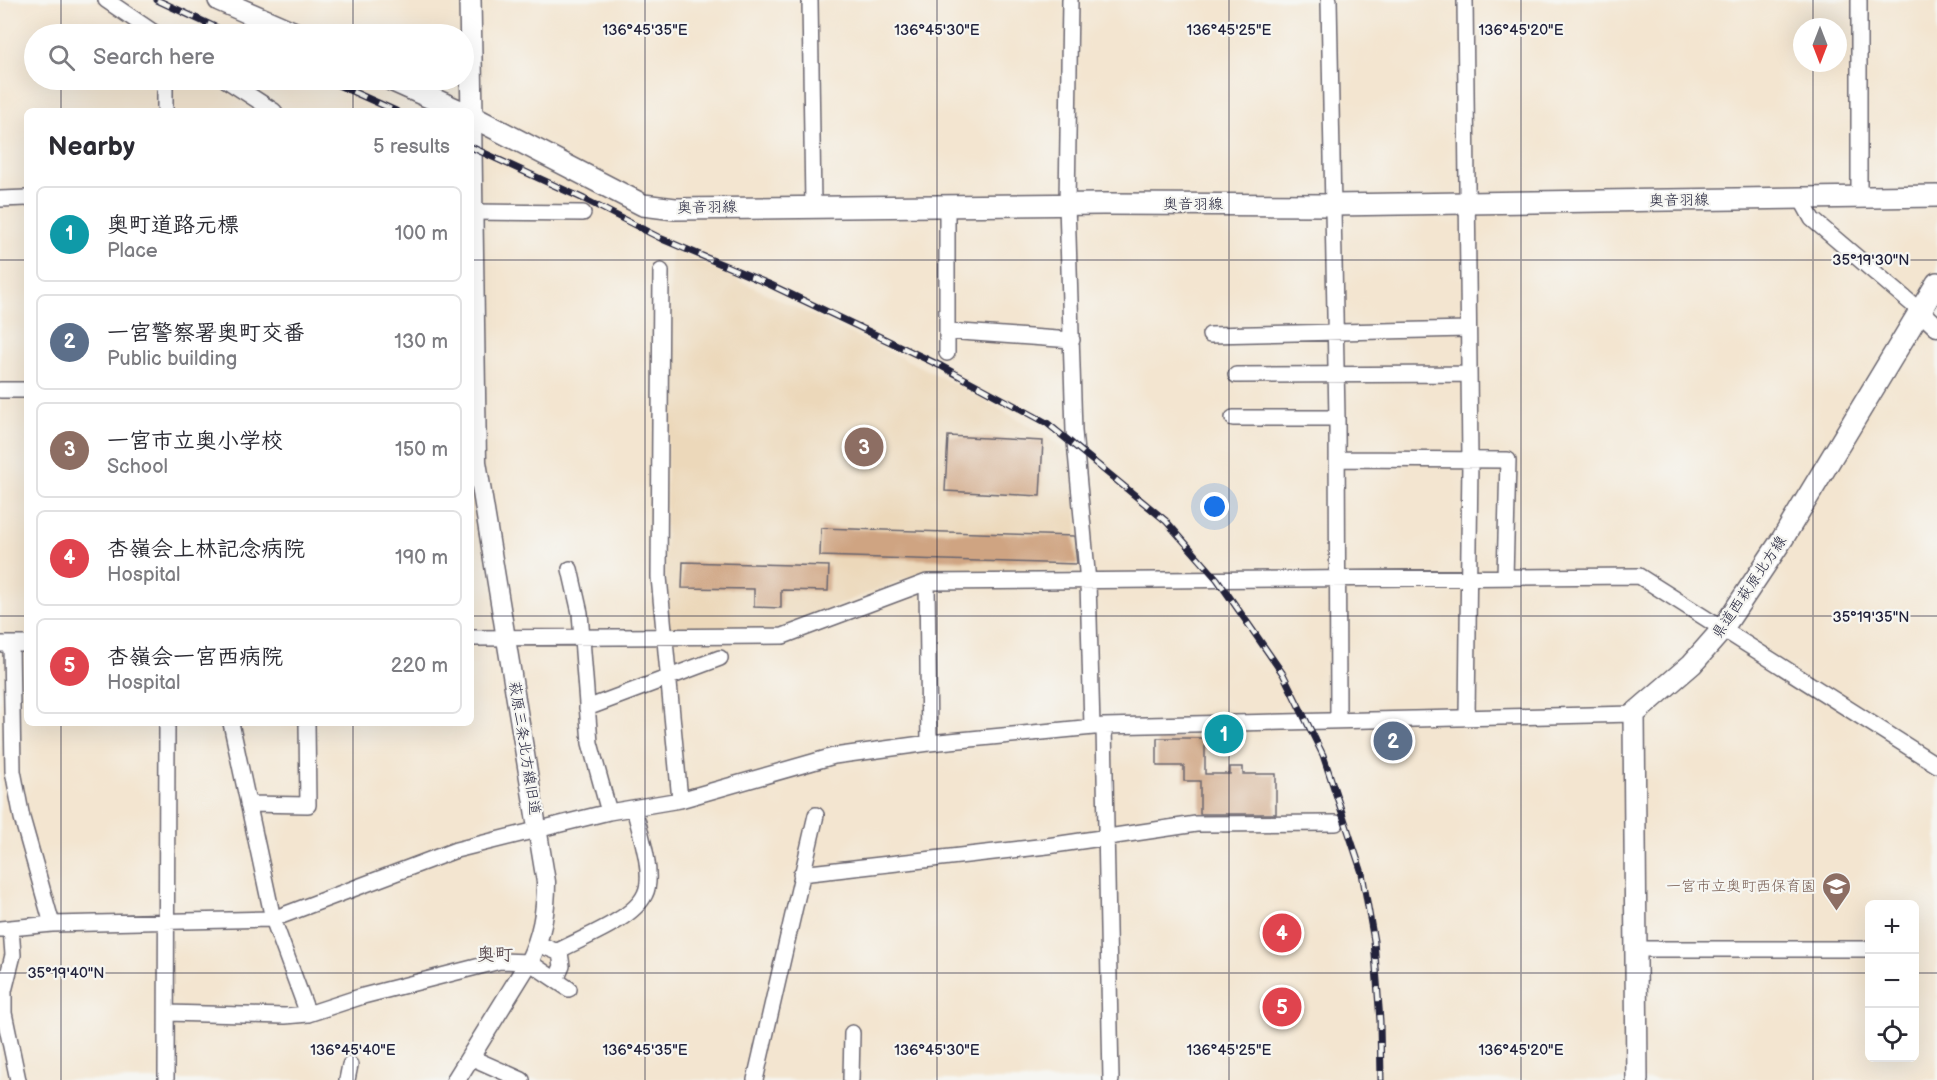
<!DOCTYPE html>
<html lang="en">
<head>
<meta charset="utf-8">
<style>
	:root { --surface:#fff; --page:#f7f7f7; --text:#2b2b33; --muted:#7c7c81; --line:#e1e1e2; --accent:#2563eb }
	body { margin:0; font-family:"Balsamiq Sans","Klee One",sans-serif; background:var(--page); color:var(--text) }
	.controls { position:absolute; right:18px; bottom:18px; display:grid; overflow:hidden; border-radius:9px; box-shadow:0 6px 24px #0002 }
	.controls button { width:54px; height:54px; display:grid; place-items:center; padding:0; border:0; border-bottom:2px solid var(--line); background:var(--surface); color:var(--text); font:30px sans-serif }
	.compass { position:absolute; left:1793px; top:18px; width:54px; height:54px; border-radius:50%; background:var(--surface); box-shadow:0 6px 24px #0002; rotate:180deg }
	.you { position:absolute; left:1215px; top:507px; width:21px; height:21px; margin:-15px; border:4px solid #fff; border-radius:50%; background:#1a73e8; box-shadow:0 0 0 9px #1a73e833 }
	.badge { display:grid; place-items:center; width:39px; height:39px; border-radius:50%; background:var(--accent); color:#fff; font-size:20px; font-weight:700 }
	.pin { position:absolute; translate:-50% -50%; border:3px solid #fff; box-shadow:0 2px 6px #0006 }
	.list { margin:0; padding:0; list-style:none }
	h2 { display:flex; justify-content:space-between; align-items:center; height:78px; margin:0; padding:0 24px; font-size:26px }
	h2 small { font-size:20px; font-weight:400; color:var(--muted) }
	.list li { display:grid; grid-template-columns:39px 1fr auto; gap:18px; align-items:center; box-sizing:border-box; height:96px; margin:0 12px 12px; padding:0 12px; border:2px solid var(--line); border-radius:9px }
	.list b { display:block; font-size:22px; white-space:nowrap }
	.list p { margin:0; font-size:20px; white-space:nowrap; color:var(--muted) }
	.list em { font-size:20px; font-style:normal; color:var(--muted) }
	.icon { flex:none; width:33px; height:33px; fill:none; stroke:currentColor; stroke-width:2; stroke-linecap:round; stroke-linejoin:round }
	.map { position:relative; flex:none; width:1937px; height:1080px; overflow:hidden }
	.search { position:absolute; background:var(--surface); box-shadow:0 6px 24px #0002; left:24px; top:24px; width:450px; height:66px; display:flex; align-items:center; gap:15px; box-sizing:border-box; padding:0 21px; border-radius:33px; color:var(--muted); font-size:22px }
	.panel { position:absolute; background:var(--surface); box-shadow:0 6px 24px #0002; left:24px; top:108px; width:450px; height:618px; border-radius:9px }
	.map>svg:first-child { display:block }
	.built { fill:#ecd8ba }
	.building { fill:#cfa482 }
	.lines { fill:none; stroke-linecap:round; stroke-linejoin:round }
	.minor-casing { stroke:#6b666f; stroke-width:18 }
	.tertiary-casing { stroke:#6b666f; stroke-width:21 }
	.secondary-casing { stroke:#6b666f; stroke-width:24 }
	.minor { stroke:#fff; stroke-width:15 }
	.tertiary { stroke:#fff; stroke-width:18 }
	.secondary { stroke:#fff; stroke-width:21 }
	.rail-casing { stroke:#22223b; stroke-width:7 }
	.rail { stroke:#f6f6f2; stroke-width:4.5; stroke-dasharray:14; stroke-linecap:butt }
	.ticks { fill:none; stroke:#22223b; stroke-width:1.5; stroke-opacity:0.45 }
	.labels { text-anchor:middle; stroke-width:4.5; stroke-linejoin:round; paint-order:stroke }
	.street-label { font-size:15px; fill:#22223b; stroke:#f6f6f2 }
	.education-label { font-size:15px; fill:#785e54; stroke:#f6f6f2; text-anchor:end }
	.quarter-label { font-size:18px; font-weight:bold; fill:#5f5054; stroke:#f6f6f2 }
	.ticks-label { font-size:15px; text-anchor:middle; fill:#22223b; stroke:#f6f6f2; stroke-width:4.5; stroke-linejoin:round; paint-order:stroke }
</style>
</head>
<body>
<div class="map">
<svg width="1937" height="1080" viewBox="0 0 1937 1080">
	<rect width="100%" height="100%" fill="#f6f6f2"/>
	<filter id="ink" filterUnits="userSpaceOnUse"><feTurbulence type="fractalNoise" baseFrequency=".0167" numOctaves="2"/><feDisplacementMap in="SourceGraphic" scale="12" xChannelSelector="R" yChannelSelector="G"/><feConvolveMatrix kernelMatrix="1 2 1 2 8 2 1 2 1" color-interpolation-filters="sRGB"/></filter>
	<filter id="wash" filterUnits="userSpaceOnUse"><feTurbulence type="fractalNoise" baseFrequency=".008" numOctaves="4" result="noise"/><feDisplacementMap in="SourceGraphic" scale="24" xChannelSelector="R" yChannelSelector="G"/><feGaussianBlur stdDeviation="1.35" result="paint"/><feColorMatrix in="noise" values="0 0 0 0 0 0 0 0 0 0 0 0 0 0 0 0 0 1.4 0 .05"/><feComposite in="paint" operator="in"/></filter>
	<g filter="url(#wash)">
		<rect width="100%" height="100%" fill="#f3e5d0"/>
		<path class="built" d="M671,248l269,128 108,60 26,21 5,106 -8,10 -146,-2 -153,60h-104l-3,-66z"/>
		<g id="blocks">
			<path class="building" d="M948,436l95,5 -3,55 -95,-5z
				M821,528l253,8 3,28 -257,-8z
				M683,562l146,4 -1,25 -47,-1v18l-27,-1v-18l-72,-1z
				M1157,738h48v36h25v-7h13v7h33v40h-76v-33h-16v-15h-27z"/>
		</g>
	</g>
	<g filter="url(#ink)">
		<use href="#blocks" fill-opacity="0" stroke="#6b666f" stroke-width="1.5"/>
		<g class="lines">
			<defs>
				<path id="minor" d="M106,0l50,34
					M810,0l3,206
					M1070,0l-3,204 7,227 14,151 4,145
					M1329,0l8,418 1,302
					M1465,0l5,460 -3,256
					M1859,0v197
					M226,80l48,31
					M165,111v-31
					M0,199l27,-1
					M1801,199l11,20 107,91
					M473,212l110,1
					M661,271l-2,306 21,223
					M947,331l125,9
					M1210,335l258,-6
					M947,353v-148
					M1236,375l233,-1
					M0,390h26
					M1233,418h104
					M1337,459l171,1 -3,117
					M570,569l10,44 10,130 19,69
					M927,582l2,161
					M471,638l312,-2 144,-54 712,-6 298,189
					M0,644h27
					M11,644l2,127 9,47 30,106
					M587,708l133,-50
					M231,723l42,196 35,95
					M1104,726l7,354
					M248,804l60,1 -1,-82
					M801,874l246,-28 149,-22 140,-1
					M11,928l2,27 -9,36v22l14,67
					M0,929l52,-5 221,-5 183,-69 153,-38 71,-12 154,-44 95,-13 175,-17 530,-12
					M538,944l22,9 2,13 -6,14
					M1635,949h235
					M558,951c24,-13 76,-32 87,-57 10,-20 -6,-65 -11,-86
					M167,1013l118,3 23,-2 55,-18 137,-35 29,1 40,27
					M470,1057l52,23
					M166,1080l1,-357
					M347,1080l3,-15
					M755,1080l61,-265
					M851,1080l1,-47"/>
				<path id="tertiary" d="M1919,310l18,17
					M456,1080l73,-118c13,-27 17,-50 17,-80l-69,-420 -5,-346"/>
				<path id="secondary" d="M219,0l78,34
					M470,0l2,116
					M391,80l69,31
					M471,116l172,89 32,4 428,-5 230,1 604,-9
					M1637,1080l-3,-366 58,-50 29,-33 62,-93 154,-255"/>
			</defs>
			<use href="#minor" class="minor-casing"/>
			<use href="#tertiary" class="tertiary-casing"/>
			<use href="#secondary" class="secondary-casing"/>
			<use href="#minor" class="minor"/>
			<use href="#tertiary" class="tertiary"/>
			<use href="#secondary" class="secondary"/>
			<defs>
				<path id="rail" d="M157,0l73,34
					M327,80l69,31
					M471,147l113,52 78,40 109,46 170,81 106,57 119,98 51,58 66,95 40,81 39,118 12,68 6,80 1,59"/>
			</defs>
			<use href="#rail" class="rail-casing"/>
			<use href="#rail" class="rail"/>
		</g>
	</g>
	<path class="ticks" d="M61,0v34M353,0v34M645,0v1080M937,0v1080M1229,0v1080M1521,0v1080M1813,0v27M1813,63v1017M61,80v31M353,80v31M0,260h27M471,260h1466M0,616h27M471,616h1466M61,723v357M353,723v357M0,973h1870M1914,973h23"/>
	<defs>
		<symbol id="school-pin" viewBox="-11 -11 22 30"><path d="M0 17L-7.5 6A9.5 9.5 0 1 1 7.5 6Z" fill="#8d6e63" stroke="#f6f6f2"/><path d="M0-5L7-2L0 1L-7-2ZM-4 1L0 2.5L4 1V4Q0 6-4 4Z" fill="#fff"/></symbol>
	</defs>
	<g fill-rule="evenodd">
		<use href="#school-pin" x="1820" y="870" width="33" height="45"/>
	</g>
	<g class="labels">
		<g class="street-label">
			<text transform="translate(1679 200) rotate(-1)" y="5">奥音羽線</text>
			<text x="1193" y="209">奥音羽線</text>
			<text transform="translate(707 207) rotate(-1)" y="5">奥音羽線</text>
			<text transform="translate(1749 587) rotate(-56)" y="5">県道西萩原北方線</text>
			<text transform="translate(525 748) rotate(81)" y="5">萩原三条北方線旧道</text>
		</g>
		<g class="education-label">
			<text x="1816" y="891">一宮市立奥町西保育園</text>
		</g>
		<g class="quarter-label">
			<text x="495" y="960">奥町</text>
		</g>
	</g>
	<g class="ticks-label">
		<text x="645" y="35">136°45'35"E</text>
		<text x="937" y="35">136°45'30"E</text>
		<text x="1229" y="35">136°45'25"E</text>
		<text x="1521" y="35">136°45'20"E</text>
		<text x="1871" y="265">35°19'30"N</text>
		<text x="1871" y="622">35°19'35"N</text>
		<text x="66" y="978">35°19'40"N</text>
		<text x="353" y="1055">136°45'40"E</text>
		<text x="645" y="1055">136°45'35"E</text>
		<text x="937" y="1055">136°45'30"E</text>
		<text x="1229" y="1055">136°45'25"E</text>
		<text x="1521" y="1055">136°45'20"E</text>
	</g>
</svg>
<div class="controls">
<button>+</button>
<button>−</button>
<button><svg class="icon" aria-label="locate" viewBox="0 0 24 24"><circle cx="12" cy="12" r="6"/><path d="M12 2v4M12 18v4M2 12h4M18 12h4"/></svg></button>
</div>
<svg class="compass" viewBox="-18 -18 36 36"><path d="M0-13l5 13h-10z" fill="#e53935"/><path d="M0 13l5-13h-10z" fill="#7c7c81"/></svg>
<div class="you"></div>
<div class="pin badge" style="left:1224px;top:734px;background:#0f9aa8">1</div>
<div class="pin badge" style="left:1393px;top:741px;background:#5c6f8a">2</div>
<div class="pin badge" style="left:864px;top:447px;background:#8d6e63">3</div>
<div class="pin badge" style="left:1282px;top:933px;background:#e0444e">4</div>
<div class="pin badge" style="left:1282px;top:1007px;background:#e0444e">5</div>
<div class="search"><svg class="icon" aria-label="search" viewBox="0 0 24 24"><circle cx="10" cy="10" r="6"/><path d="M15 15l6 6"/></svg>Search here</div>
<section class="panel">
<h2>Nearby<small>5 results</small></h2>
<ul class="list">
<li><span class="badge" style="background:#0f9aa8">1</span><div><b>奥町道路元標</b><p>Place</p></div><em>100 m</em></li>
<li><span class="badge" style="background:#5c6f8a">2</span><div><b>一宮警察署奥町交番</b><p>Public building</p></div><em>130 m</em></li>
<li><span class="badge" style="background:#8d6e63">3</span><div><b>一宮市立奥小学校</b><p>School</p></div><em>150 m</em></li>
<li><span class="badge" style="background:#e0444e">4</span><div><b>杏嶺会上林記念病院</b><p>Hospital</p></div><em>190 m</em></li>
<li><span class="badge" style="background:#e0444e">5</span><div><b>杏嶺会一宮西病院</b><p>Hospital</p></div><em>220 m</em></li>
</ul>
</section>
</div>
</body>
</html>
